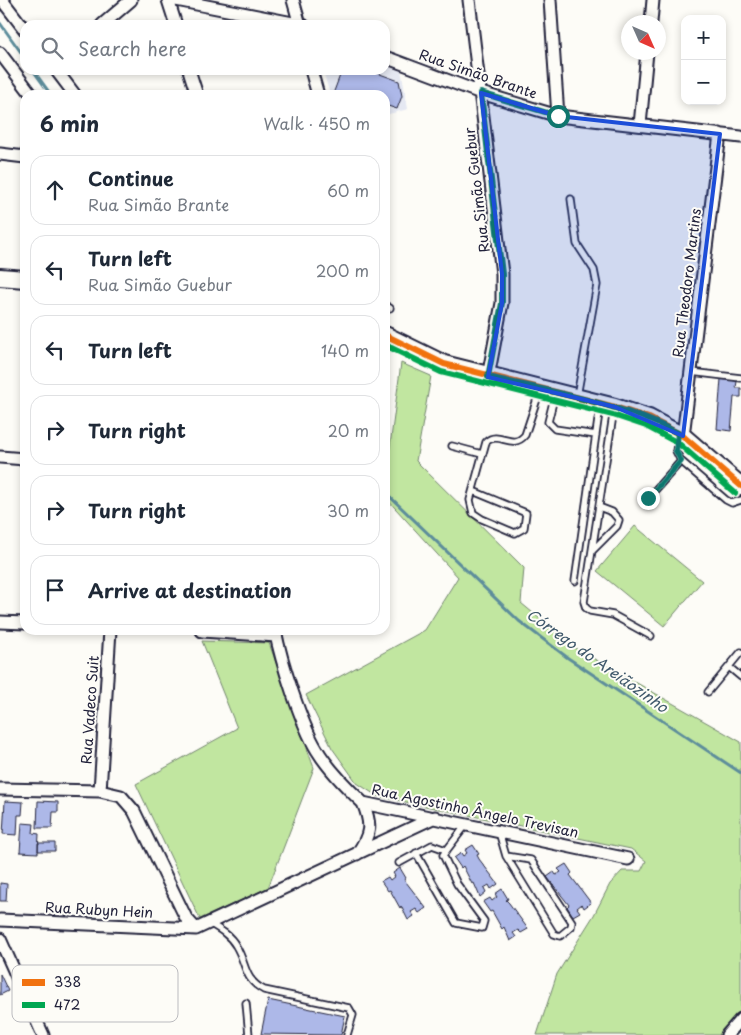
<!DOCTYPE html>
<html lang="en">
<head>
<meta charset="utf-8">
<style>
	:root { --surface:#fff; --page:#f6f6f7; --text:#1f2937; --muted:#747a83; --line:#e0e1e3 }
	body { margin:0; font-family:"Playpen Sans",sans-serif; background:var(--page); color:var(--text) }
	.controls { position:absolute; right:15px; top:15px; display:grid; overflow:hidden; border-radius:10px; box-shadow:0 2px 8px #0003 }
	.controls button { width:45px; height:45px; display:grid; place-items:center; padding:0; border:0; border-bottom:1px solid var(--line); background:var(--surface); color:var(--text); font:25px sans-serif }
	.compass { position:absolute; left:621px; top:15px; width:45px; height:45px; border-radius:50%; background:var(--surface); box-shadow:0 2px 8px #0003; rotate:135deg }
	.stop { position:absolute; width:15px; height:15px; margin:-11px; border:4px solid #0f766e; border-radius:50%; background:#fff }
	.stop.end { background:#0f766e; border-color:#fff; box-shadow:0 1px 5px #0008 }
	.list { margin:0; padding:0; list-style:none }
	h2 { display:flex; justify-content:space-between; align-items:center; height:65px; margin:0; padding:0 20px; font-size:21px }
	h2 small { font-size:16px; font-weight:400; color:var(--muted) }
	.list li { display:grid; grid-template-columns:32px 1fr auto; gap:15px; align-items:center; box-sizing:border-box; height:70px; margin:0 10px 10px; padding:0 10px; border:1px solid var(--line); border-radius:15px }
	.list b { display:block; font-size:19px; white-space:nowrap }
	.list p { margin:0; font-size:16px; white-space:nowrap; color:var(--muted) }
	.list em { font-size:16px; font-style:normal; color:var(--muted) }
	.icon { flex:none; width:28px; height:28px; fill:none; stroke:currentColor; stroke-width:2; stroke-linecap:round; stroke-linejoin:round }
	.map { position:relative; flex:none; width:741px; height:1035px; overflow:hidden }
	.search { position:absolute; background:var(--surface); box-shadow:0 2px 8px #0003; left:20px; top:20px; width:370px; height:55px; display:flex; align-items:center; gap:12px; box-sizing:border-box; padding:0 18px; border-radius:15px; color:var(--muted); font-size:19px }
	.panel { position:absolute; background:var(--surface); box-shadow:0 2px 8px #0003; left:20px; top:90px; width:370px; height:545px; border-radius:15px }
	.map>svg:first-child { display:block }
	.built { fill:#e5e8f2 }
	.green { fill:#c1e6a0; stroke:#72846e }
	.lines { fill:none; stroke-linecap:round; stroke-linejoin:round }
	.stream { stroke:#5d8d9b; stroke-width:3 }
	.building { fill:#adb8e8; stroke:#22223b }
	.lane-casing { stroke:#22223b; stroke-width:9 }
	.street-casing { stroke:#22223b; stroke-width:15 }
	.secondary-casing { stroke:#22223b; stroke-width:20 }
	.lane { stroke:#fdfcf7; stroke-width:5.5 }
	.street { stroke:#fdfcf7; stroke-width:11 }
	.secondary { stroke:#fdfcf7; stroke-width:16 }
	.bus-1-casing { stroke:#fdfcf7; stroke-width:10 }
	.bus-2-casing { stroke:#fdfcf7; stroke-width:10 }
	.bus-1 { stroke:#f17210; stroke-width:6 }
	.bus-2 { stroke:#00a651; stroke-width:6 }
	.route { stroke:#0f766e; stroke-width:6 }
	.marked { fill:#1d4ed8; fill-opacity:0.2; stroke:#1d4ed8; stroke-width:4; stroke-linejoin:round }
	.labels { text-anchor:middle; stroke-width:4; stroke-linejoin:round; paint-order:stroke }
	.street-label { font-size:14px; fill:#22223b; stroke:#fdfcf7 }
	.water-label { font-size:15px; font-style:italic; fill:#3f586b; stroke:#fdfcf7 }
	.key { fill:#fdfcf7; stroke:#bbbbbf; stroke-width:1 }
	.key-label { font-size:14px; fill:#22223b }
</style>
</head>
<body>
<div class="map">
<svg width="741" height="1035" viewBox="0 0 741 1035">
	<rect width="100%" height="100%" fill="#fdfcf7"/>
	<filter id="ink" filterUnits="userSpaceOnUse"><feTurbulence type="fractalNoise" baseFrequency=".02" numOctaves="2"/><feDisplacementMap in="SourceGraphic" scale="10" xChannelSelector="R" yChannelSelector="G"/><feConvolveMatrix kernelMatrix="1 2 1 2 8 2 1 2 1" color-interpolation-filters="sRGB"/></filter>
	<g filter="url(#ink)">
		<path class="built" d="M385,65l16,5 7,39 -23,6v-20h-55l-7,-25h62z"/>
		<path class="green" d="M401,363l30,13 -15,85 108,107 -3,35 54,45 166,94v268l-22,25h-182l20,-61 37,-59 16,-31 12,-13h19l5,-10 -15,-12 -254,-53 -20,-13 -25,-35 -26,-53 119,-65 33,-53 -73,-80v-39l3,3z
			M635,526l67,55 -38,45 -67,-55z
			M202,641l67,2 45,125 -46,120 -68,31 -64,-135 101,-56z"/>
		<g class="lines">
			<path class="stream" d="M0,23l25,35
				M33,70l18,25
				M385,492l134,129 49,37 173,115"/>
		</g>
		<path class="building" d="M342,70h27l30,11 3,15 -5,13 -12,-4v-10l-52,-1z
			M721,379l16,2 -1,7h5v9h-7l-3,34 -14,-2z
			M5,801l18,1 -1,13h-4l-1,20 -14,-1z
			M38,801l20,1v10h-5l-1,16h-15z
			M22,823l12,1 -1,9 6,1 -1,19 -18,-1z
			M38,843h17v8h-17z
			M473,845l6,9 -2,1 2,4 19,25 -7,5 -2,-4 -5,3 2,4 -6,5 -6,-14 -2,1 -9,-18 -2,2 -7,-10 7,-5 2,3 4,-3 -2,-3z
			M566,864l6,9 -2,2 21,28 -7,5 -2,-4 -5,4 3,4 -7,4 -6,-9 2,-2 -22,-28 7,-5 2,3 5,-3 -3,-3z
			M400,868l6,10 -2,1 2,3 20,26 -7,5 -3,-4 -5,3 3,4 -6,4 -7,-14 -1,2 -10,-18 -2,1 -7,-10 7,-4 2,3 5,-4 -2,-3z
			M0,883l7,1 -1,17h-6z
			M502,889l6,10 -2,1 3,3 19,26 -7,4 -3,-3 -5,3 3,4 -6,4 -6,-14 -2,2 -10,-18 -2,1 -7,-10 7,-4 2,3 5,-4 -2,-3z
			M0,974l8,17 -8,4z
			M268,1000l77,16 -4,19 -80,-1z"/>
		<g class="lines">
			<defs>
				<path id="lane" d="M571,199l6,45 17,26 3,15 -20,111
					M385,305l5,3
					M691,372l50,6
					M555,394l-7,28 7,7 41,6
					M614,409l-30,193 2,6 4,3 23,4 38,21
					M678,435l-2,16 5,10 45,39 6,3 9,-3
					M452,446l30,8
					M473,491l53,22 -2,15 -9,5 -33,-14 -9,-6 -3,-13 16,-58c13,-12 26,9 39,-7l15,-45
					M648,498l33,-37
					M592,551l25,-25 2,-6 -7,-8 -13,-5
					M575,581l25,-175
					M729,667l12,10
					M708,692l33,-40
					M499,832l7,24 48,78 6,2 11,-9 1,-5 -41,-62 -25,-4
					M416,853l40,70 26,5 2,-7 -27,-37 -14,-29 23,-30
					M399,863l33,-18 14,5
					M209,923c10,6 21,12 27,23 11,18 7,33 28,44l85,18 4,7 -6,20
					M246,1003l3,32"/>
				<path id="street" d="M2,0l23,30
					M168,0l8,25
					M176,0l127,25
					M293,0l7,25
					M469,0l33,274v29l-14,74
					M550,0l8,116
					M651,22l2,-22
					M102,25l29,-25
					M0,53l32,42
					M385,57l96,36 77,23 183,21
					M56,70l19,25
					M189,70l8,25
					M311,70l7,25
					M640,125l7,-73
					M0,154l25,3
					M683,436l37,-302
					M0,457l25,2
					M0,622l25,1
					M275,630c6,31 26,94 42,120 12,20 29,37 46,53l265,56
					M202,631l74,5
					M0,789l100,2 21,5 13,15 52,107 10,11
					M100,791l10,-161
					M357,854c14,-20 15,-29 6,-51
					M0,920l196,9 239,-112
					M0,939l43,96
					M727,1035l14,-16"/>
				<path id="secondary" d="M0,277l25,2
					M385,335l59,29 171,43 34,11 34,18 58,50"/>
			</defs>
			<use href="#lane" class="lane-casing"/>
			<use href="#street" class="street-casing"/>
			<use href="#secondary" class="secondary-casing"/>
			<use href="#lane" class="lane"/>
			<use href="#street" class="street"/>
			<use href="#secondary" class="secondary"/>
			<defs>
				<path id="bus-1" d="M385,335l59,29 171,43 34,11 34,18 58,50"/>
				<path id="bus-2" d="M385,345l56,27 172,43 33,11 32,17 57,50"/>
			</defs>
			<use href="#bus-1" class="bus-1-casing"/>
			<use href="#bus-2" class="bus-2-casing"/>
			<use href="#bus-1" class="bus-1"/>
			<use href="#bus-2" class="bus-2"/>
		</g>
	</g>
	<g class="lines" filter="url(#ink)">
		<path class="route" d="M558,116l-77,-23 21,181v29l-14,74c64,15 131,26 190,56l-2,18 5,10 -33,37"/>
	</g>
	<path class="marked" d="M481,93l77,23 162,18 -37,302 -68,-29 -127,-30 14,-74v-29z"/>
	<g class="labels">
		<g class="street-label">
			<text transform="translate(478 74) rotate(19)" y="5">Rua Simão Brante</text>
			<text transform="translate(477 190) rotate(-97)" y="5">Rua Simão Guebur</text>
			<text transform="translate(687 283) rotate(-83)" y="5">Rua Theodoro Martins</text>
			<text transform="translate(90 710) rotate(-86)" y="5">Rua Vadeco Suit</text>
			<text transform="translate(475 811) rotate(12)" y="5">Rua Agostinho Ângelo Trevisan</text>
			<text transform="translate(99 910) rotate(3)" y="5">Rua Rubyn Hein</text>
		</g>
		<g class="water-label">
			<text transform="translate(597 661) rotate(35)" y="5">Córrego do Areiãozinho</text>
		</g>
	</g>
	<rect x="12" y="965" width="166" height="57" rx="8" class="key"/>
	<rect x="22" y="979" width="23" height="7" fill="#f17210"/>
	<rect x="22" y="1002" width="23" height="6" fill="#00a651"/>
	<g class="key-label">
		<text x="54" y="987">338</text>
		<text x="54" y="1010">472</text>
	</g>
</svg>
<div class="controls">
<button>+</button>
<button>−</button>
</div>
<svg class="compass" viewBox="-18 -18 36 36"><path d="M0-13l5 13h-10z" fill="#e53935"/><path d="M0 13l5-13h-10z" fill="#747a83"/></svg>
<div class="stop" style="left:558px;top:116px"></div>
<div class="stop end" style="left:648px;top:498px"></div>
<div class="search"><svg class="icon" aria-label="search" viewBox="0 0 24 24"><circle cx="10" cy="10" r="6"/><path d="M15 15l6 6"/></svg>Search here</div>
<section class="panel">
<h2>6 min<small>Walk · 450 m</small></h2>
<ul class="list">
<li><svg class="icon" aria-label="ahead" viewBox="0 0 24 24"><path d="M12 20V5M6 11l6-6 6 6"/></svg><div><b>Continue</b><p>Rua Simão Brante</p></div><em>60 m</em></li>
<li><svg class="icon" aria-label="left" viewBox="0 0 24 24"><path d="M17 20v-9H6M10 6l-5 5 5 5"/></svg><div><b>Turn left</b><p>Rua Simão Guebur</p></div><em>200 m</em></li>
<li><svg class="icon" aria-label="left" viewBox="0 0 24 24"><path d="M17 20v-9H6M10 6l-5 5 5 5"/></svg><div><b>Turn left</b></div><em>140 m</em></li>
<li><svg class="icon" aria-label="right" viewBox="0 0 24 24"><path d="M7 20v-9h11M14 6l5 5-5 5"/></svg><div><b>Turn right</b></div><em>20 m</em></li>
<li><svg class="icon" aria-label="right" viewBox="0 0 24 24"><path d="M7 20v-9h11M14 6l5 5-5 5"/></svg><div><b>Turn right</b></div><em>30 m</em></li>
<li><svg class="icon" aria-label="arrive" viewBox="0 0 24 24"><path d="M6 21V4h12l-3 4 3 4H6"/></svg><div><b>Arrive at destination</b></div></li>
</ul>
</section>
</div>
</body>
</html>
